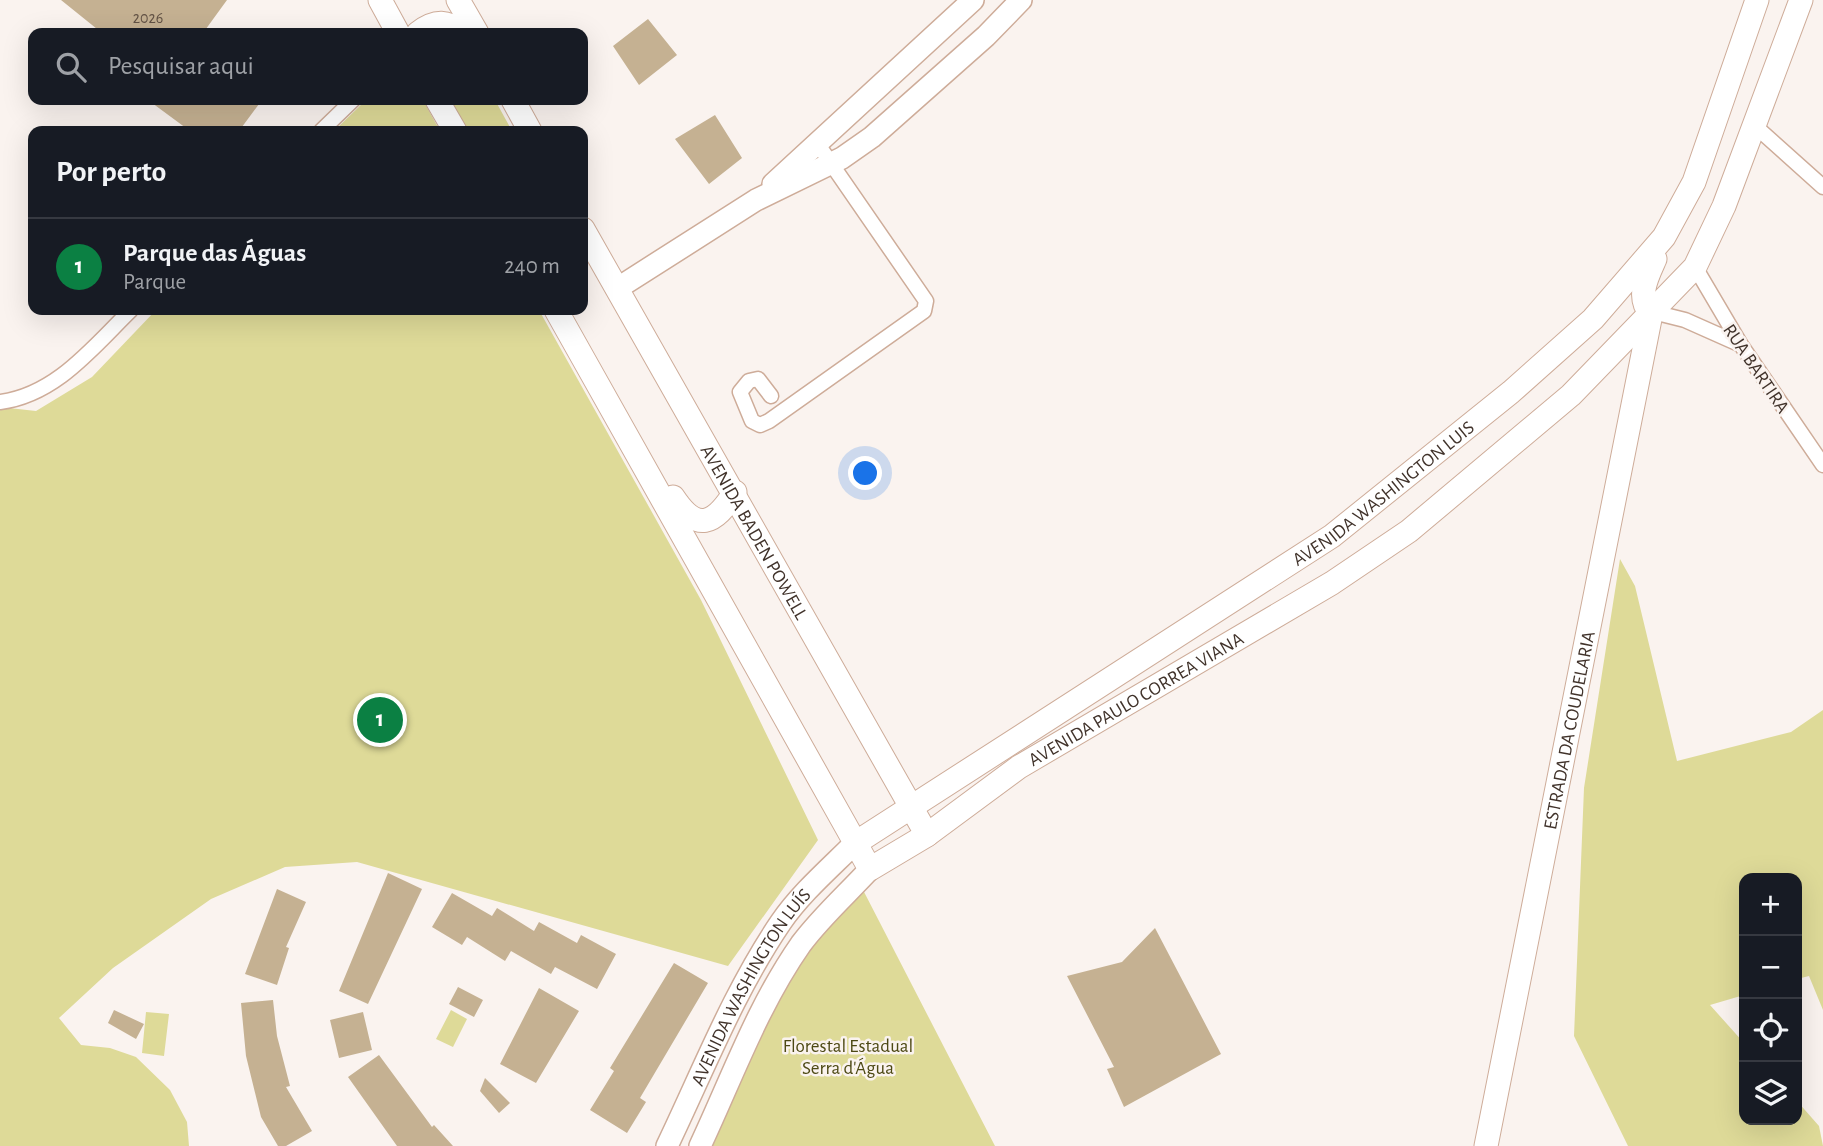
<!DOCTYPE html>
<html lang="pt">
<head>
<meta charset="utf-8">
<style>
	:root { --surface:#171b24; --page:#20242c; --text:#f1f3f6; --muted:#9ea1a6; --line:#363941; --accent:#0b8043 }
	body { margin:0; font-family:"Alegreya Sans",sans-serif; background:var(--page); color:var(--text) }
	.controls { position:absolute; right:21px; bottom:21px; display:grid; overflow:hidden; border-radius:14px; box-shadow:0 7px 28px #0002 }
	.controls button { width:63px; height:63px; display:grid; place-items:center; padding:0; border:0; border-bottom:2px solid var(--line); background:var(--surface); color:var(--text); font:35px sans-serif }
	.you { position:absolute; left:866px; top:474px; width:24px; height:24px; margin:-18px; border:5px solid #fff; border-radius:50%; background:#1a73e8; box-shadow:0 0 0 10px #1a73e833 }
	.badge { display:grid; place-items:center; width:46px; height:46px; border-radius:50%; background:var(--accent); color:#fff; font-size:23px; font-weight:700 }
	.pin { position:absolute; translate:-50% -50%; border:4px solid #fff; box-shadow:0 2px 7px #0006 }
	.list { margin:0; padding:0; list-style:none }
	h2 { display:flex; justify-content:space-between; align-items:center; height:91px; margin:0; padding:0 28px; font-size:30px }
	h2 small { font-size:23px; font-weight:400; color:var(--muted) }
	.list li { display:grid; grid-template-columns:46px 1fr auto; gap:21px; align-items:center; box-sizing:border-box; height:98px; padding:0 28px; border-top:2px solid var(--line) }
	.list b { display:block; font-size:26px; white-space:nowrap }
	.list p { margin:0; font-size:23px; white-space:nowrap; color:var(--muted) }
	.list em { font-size:23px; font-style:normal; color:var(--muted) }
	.icon { flex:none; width:38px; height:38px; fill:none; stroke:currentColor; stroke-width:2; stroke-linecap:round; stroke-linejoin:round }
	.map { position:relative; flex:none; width:1823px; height:1146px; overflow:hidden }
	.search { position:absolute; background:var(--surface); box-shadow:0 7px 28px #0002; left:28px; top:28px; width:560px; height:77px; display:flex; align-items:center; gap:18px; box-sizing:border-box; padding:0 24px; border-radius:14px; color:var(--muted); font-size:26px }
	.panel { position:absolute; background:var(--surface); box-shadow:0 7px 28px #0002; left:28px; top:126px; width:560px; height:189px; border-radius:14px }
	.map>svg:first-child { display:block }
	.green { fill:#deda98 }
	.building { fill:#c5b192 }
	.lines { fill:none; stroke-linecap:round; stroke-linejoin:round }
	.street-casing { stroke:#ceac99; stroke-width:17 }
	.secondary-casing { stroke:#ceac99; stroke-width:24 }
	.primary-casing { stroke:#ceac99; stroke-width:25 }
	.street { stroke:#fff; stroke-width:14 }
	.secondary { stroke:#fff; stroke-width:21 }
	.primary { stroke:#fff; stroke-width:23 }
	.labels { text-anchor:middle; stroke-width:5; stroke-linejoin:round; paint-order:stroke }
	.number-label { font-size:16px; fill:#625245 }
	.street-label { font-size:19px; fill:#41332b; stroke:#faf3ef }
	.park-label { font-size:19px; fill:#4d4914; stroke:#faf3ef }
</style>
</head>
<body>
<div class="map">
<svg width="1823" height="1146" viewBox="0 0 1823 1146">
	<rect width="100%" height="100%" fill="#faf3ef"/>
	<path class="green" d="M366,100h57l17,31h-106z
		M446,100h49l17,31h-49z
		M156,310h383l162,290 117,240 -90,126 -371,-104 -72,5 -74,32 -98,69 -54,50 22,27 29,3 26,9 34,33 17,32 2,24h-189v-739l36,4 56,-34z
		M1620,559l15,27 42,175 114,-29 32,-22v300l-14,-34 -12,3v-101h-53v117l-34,10 34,38v77h53v-19l22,25 4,20h-195l-54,-110 10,-248z
		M862,888l133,258h-287l47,-109 45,-77z
		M451,1010l16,9 -14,28 -17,-8z
		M146,1012l23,2 -5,42 -22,-3z"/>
	<path class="building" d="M61,0h166l-24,33h-101z
		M648,19l29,36 -38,30 -26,-39z
		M148,100h114l-23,31h-49z
		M715,115l27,43 -33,26 -34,-45z
		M388,873l34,16 -54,115 -29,-13z
		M277,889l29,13 -20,45 3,1 -12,37 -32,-11z
		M452,893l40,23 5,-8 37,23 5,-9 38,21 4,-8 35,19 -19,35 -42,-22 -4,7 -40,-23 -6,10 -38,-24 -5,8 -30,-18z
		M1155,928l66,126 -97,53 -17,-38 7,-2 -47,-91 55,-14z
		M674,963l34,20 -68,115 6,4 -19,31 -37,-23 24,-39 -4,-3z
		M458,987l25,13 -9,17 -25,-13z
		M539,988l40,23 -43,72 -36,-19z
		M273,1000l4,36 13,50 -4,1 26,44 -26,15h-8l-17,-29 -15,-61 -5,-53z
		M114,1010l30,14 -8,15 -28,-16z
		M363,1012l9,38 -33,8 -9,-38z
		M379,1055l53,72 2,-2 19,21h-56l-49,-69z
		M485,1078l25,25 -11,10 -19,-22z"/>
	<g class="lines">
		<defs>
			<path id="street" d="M1755,126l68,61
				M321,131l32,-31
				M1695,267l46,78 82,120
				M1653,312l32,8 54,24
				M771,396l-13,-17 -9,2 -9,11 12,29 8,4 9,-4 155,-110 2,-10 -109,-158
				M0,402c56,-7 93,-55 131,-92"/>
			<g id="secondary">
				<path d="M773,184l200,-184"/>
				<path d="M618,288l138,-88 86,-42 30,-21 114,-101 35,-36"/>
				<path id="s1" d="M667,1146c36,-75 67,-155 114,-224 20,-29 48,-53 73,-78"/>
				<path d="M700,1146c32,-68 57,-139 101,-202 20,-27 46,-50 69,-75"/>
			</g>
			<g id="primary">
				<path d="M380,0l18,33"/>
				<path d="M458,0l19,33"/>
				<path d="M418,33c18,-14 29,-12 47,0"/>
				<path d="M437,100l18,31"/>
				<path d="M513,100l17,31"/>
				<path id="s2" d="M583,229l344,606"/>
				<path id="s3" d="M556,310l314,559 57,-34 92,-68 313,-184 77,-52 162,-136 124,-128 29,-61 77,-206"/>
				<path d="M1651,314c-15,-17 -4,-37 4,-55"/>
				<path d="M673,497c24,36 41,28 62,-5"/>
				<path id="s4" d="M854,844l478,-308 179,-144 82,-73 71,-82 30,-55 63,-182"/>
				<path id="s5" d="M1486,1146l165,-832"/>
			</g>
		</defs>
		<use href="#street" class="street-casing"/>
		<use href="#secondary" class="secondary-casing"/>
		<use href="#primary" class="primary-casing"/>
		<use href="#street" class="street"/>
		<use href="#secondary" class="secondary"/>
		<use href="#primary" class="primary"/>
	</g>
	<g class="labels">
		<g class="number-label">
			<text x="148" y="23">2026</text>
		</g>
		<g class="street-label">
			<text transform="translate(1757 368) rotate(56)" y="7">RUA BARTIRA</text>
			<text dy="7" stroke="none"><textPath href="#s4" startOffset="635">AVENIDA WASHINGTON LUIS</textPath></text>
			<text dy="7" stroke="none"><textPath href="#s2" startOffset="348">AVENIDA BADEN POWELL</textPath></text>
			<text dy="7" stroke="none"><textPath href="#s3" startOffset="957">AVENIDA PAULO CORREA VIANA</textPath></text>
			<text dy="7" stroke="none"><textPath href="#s5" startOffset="424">ESTRADA DA COUDELARIA</textPath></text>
			<text dy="7" stroke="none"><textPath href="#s1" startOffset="180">AVENIDA WASHINGTON LUÍS</textPath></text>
		</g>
		<g class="park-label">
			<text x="848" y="1052">Florestal Estadual<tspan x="848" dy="22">Serra d'Água</tspan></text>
		</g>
	</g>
</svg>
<div class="controls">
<button>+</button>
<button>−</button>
<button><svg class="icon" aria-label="locate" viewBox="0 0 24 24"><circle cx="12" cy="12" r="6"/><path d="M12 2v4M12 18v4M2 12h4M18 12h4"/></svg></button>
<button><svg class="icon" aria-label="layers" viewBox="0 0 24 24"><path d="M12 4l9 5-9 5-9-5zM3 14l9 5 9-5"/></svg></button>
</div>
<div class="you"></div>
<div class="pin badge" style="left:380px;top:720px">1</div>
<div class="search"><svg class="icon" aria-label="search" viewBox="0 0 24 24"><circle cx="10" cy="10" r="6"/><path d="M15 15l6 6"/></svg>Pesquisar aqui</div>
<section class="panel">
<h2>Por perto<small></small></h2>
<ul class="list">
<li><span class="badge">1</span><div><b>Parque das Águas</b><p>Parque</p></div><em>240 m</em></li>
</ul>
</section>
</div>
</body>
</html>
